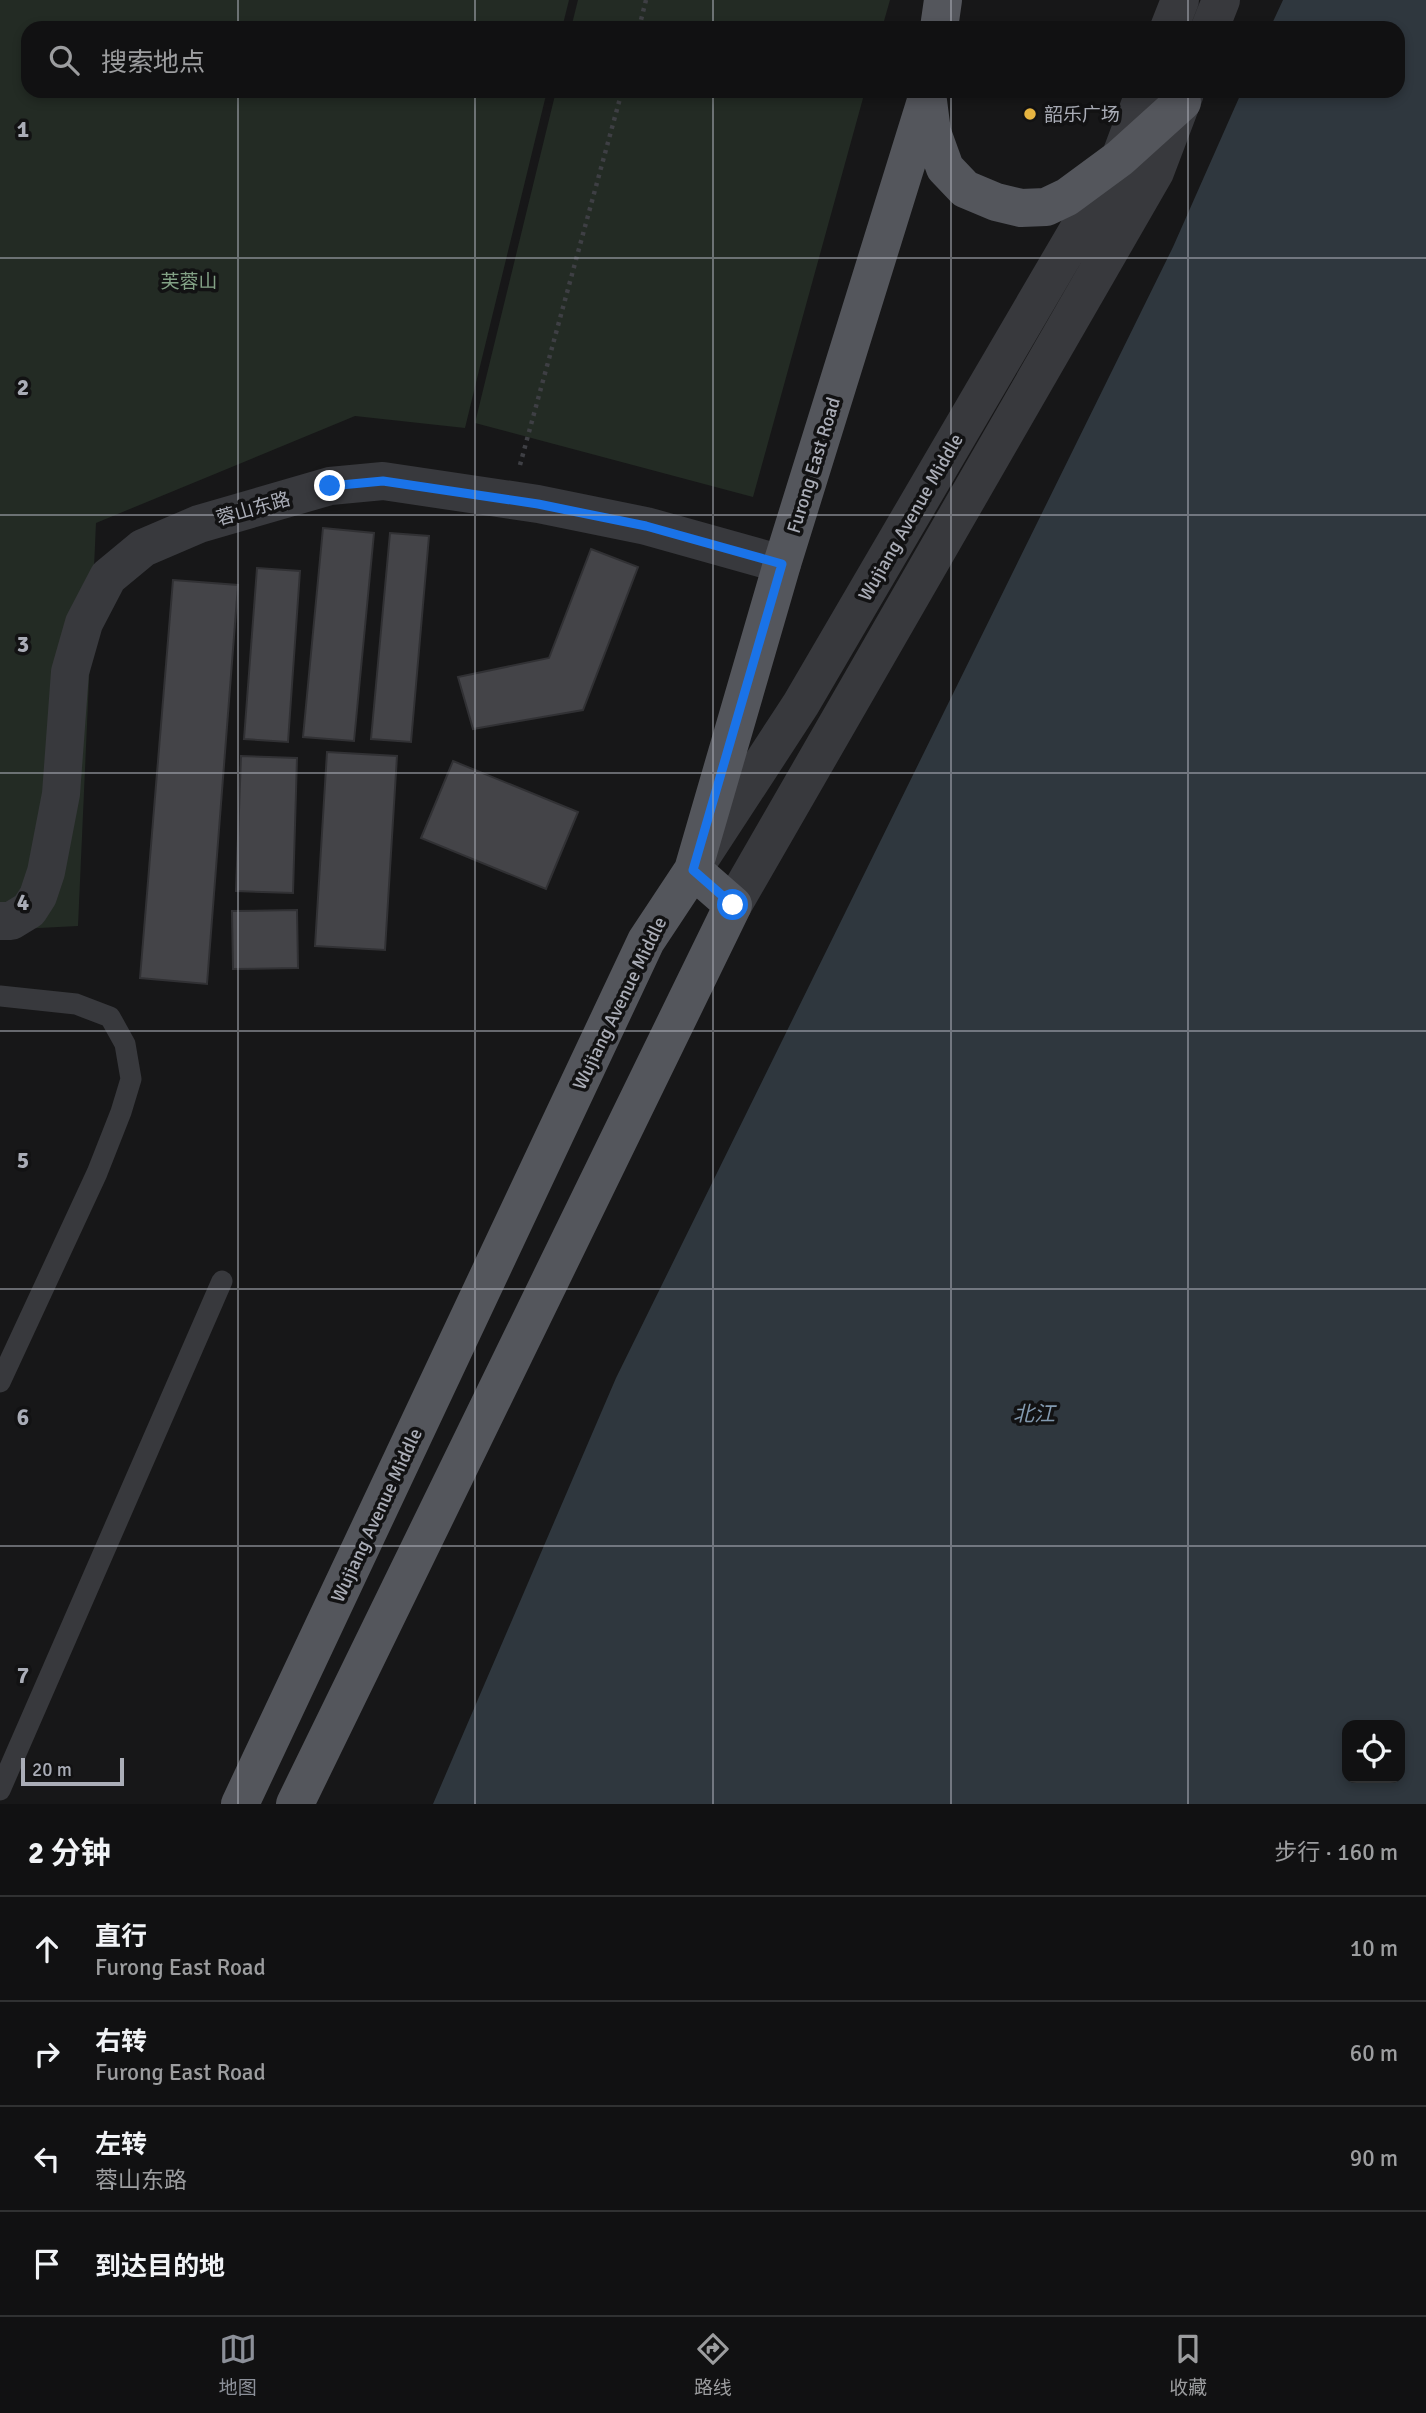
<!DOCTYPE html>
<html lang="zh">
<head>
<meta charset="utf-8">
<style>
	:root { --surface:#111112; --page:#1a1a1b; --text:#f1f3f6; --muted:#9c9d9f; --line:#303132; --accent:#8c9099 }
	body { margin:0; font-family:Signika,"Noto Sans SC",sans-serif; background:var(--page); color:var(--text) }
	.controls { position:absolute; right:21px; bottom:21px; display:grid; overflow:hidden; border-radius:14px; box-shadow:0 4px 10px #0003 }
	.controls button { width:63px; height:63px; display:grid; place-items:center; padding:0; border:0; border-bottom:2px solid var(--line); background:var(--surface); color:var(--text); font:35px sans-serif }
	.scale { position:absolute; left:21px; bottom:18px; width:103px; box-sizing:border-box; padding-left:7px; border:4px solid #aaadb7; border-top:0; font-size:19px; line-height:24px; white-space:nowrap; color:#aaadb7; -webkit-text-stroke:5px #121213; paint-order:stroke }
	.stop { position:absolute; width:21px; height:21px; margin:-16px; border:5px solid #1a73e8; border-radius:50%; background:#fff }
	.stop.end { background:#1a73e8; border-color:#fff; box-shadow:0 2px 7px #0008 }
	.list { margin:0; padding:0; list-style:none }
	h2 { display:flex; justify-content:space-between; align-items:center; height:91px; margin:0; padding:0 28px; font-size:30px }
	h2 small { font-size:23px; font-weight:400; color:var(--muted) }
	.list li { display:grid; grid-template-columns:46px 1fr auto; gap:21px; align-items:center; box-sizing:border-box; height:105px; padding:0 28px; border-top:2px solid var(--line) }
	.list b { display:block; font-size:26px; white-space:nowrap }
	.list p { margin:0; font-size:23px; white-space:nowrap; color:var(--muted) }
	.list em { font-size:23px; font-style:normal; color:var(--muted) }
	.icon { flex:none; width:38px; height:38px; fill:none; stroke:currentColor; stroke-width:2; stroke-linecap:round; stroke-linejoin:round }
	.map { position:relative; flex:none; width:1426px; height:1804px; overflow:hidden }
	.search { position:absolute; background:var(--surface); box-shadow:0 4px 10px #0003; left:21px; right:21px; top:21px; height:77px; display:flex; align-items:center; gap:18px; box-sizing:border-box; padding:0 24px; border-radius:21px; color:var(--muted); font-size:26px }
	.sheet { height:511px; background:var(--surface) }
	nav { display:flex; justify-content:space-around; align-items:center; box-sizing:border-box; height:98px; border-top:2px solid var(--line); background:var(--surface); font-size:19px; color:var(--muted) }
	nav a { display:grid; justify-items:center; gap:4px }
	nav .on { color:var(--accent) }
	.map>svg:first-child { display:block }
	.green { fill:#232b24 }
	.water { fill:#2f373e; fill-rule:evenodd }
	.building { fill:#444448; stroke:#313134; stroke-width:2 }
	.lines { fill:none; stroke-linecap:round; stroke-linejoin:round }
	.path { stroke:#3e3f44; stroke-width:4.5; stroke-dasharray:3.5 5; stroke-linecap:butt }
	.service { stroke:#38393d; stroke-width:21 }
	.minor { stroke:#38393d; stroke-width:38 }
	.tertiary { stroke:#38393d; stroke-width:38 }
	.primary { stroke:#54565c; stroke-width:38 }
	.route { stroke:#1a73e8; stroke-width:9 }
	.grid { fill:none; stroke:#aaadb7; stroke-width:2; stroke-opacity:0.55 }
	.poi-dot { fill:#e6b441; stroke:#121213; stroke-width:2.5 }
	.labels { text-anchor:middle; stroke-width:7; stroke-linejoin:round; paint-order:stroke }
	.poi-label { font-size:19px; fill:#aaadb7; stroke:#121213; text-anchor:start }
	.park-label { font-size:19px; fill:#82a185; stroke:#121213 }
	.street-label { font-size:19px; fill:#aaadb7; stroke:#121213 }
	.water-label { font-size:21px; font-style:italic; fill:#839ab0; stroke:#121213 }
	.grid-label { font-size:23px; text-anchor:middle; font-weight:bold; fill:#aaadb7; stroke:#121213; stroke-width:7; stroke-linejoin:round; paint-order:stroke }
</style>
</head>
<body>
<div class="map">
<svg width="1426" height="1804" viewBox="0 0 1426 1804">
	<rect width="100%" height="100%" fill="#171718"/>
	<path class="green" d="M0,0h569l-7,28h-534v63h519l-82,337 -110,-12 -259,107 -18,403 -78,4z
		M578,0h312l-8,28h-311z
		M556,91h309l-112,406 -278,-74z"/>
	<path class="water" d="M1283,0h143v1804h-993l183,-426 557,-1131 69,-156h156v-63h-128zM1347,1725h53v53h-53z"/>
	<path class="building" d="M323,528l51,5 -20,208 -51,-4z
		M390,533l39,3 -18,206 -40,-3z
		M591,549l47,18 -55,143 -110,19 -15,-52 91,-19z
		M257,568l43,3 -12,171 -44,-3z
		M173,580l65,5 -31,399 -67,-6z
		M327,752l70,4 -12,194 -70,-4z
		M241,756l56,2 -4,135 -57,-2z
		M453,761l125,51 -32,77 -125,-51z
		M297,910l1,58 -65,1 -1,-58z"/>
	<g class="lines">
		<path class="path" d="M639,28l7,-28
			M520,465l102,-374"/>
		<path class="service" d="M0,996l76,8 34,13 15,27 6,35 -10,33 -24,61 -97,209
			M0,1790l222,-509"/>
		<path class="minor" d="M0,921h11l18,-11 9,-14 8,-24 15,-78 9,-122 14,-49 24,-46 35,-29 56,-24 131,-38 53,-5 155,23 108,22 136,38"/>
		<path class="tertiary" d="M1169,28l11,-28
			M1210,28l11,-28
			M700,859l101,-155 319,-546 25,-67
			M733,905l422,-733 30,-79"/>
		<path class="primary" d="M939,28l4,-28
			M928,101l4,31 13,36 20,21 31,13 25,6 25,-1 21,-10 53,-39 62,-56
			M240,1804l406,-863 47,-71 89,-306 147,-473
			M295,1804l438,-899 -40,-35"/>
	</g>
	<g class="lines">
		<path class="route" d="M330,486l53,-5 155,23 108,22 136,38 -89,306 40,35"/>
	</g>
	<path class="grid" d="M238,0v28M475,0v28M713,0v28M951,0v28M1188,0v28M238,91v1713M475,91v1713M713,91v1713M951,91v1713M1188,91v1713M0,258h1426M0,515h1426M0,773h1426M0,1031h1426M0,1289h1426M0,1546h1426"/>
	<circle class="poi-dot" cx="1030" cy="114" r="7"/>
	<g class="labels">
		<g class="poi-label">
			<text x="1044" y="121">韶乐广场</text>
		</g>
		<g class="park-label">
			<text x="189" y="288">芙蓉山</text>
		</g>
		<g class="street-label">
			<text transform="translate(813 465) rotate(-73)" y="7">Furong East Road</text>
			<text transform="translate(253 508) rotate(-16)" y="7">蓉山东路</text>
			<text transform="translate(910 517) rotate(-60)" y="7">Wujiang Avenue Middle</text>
			<text transform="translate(619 1003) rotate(-64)" y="7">Wujiang Avenue Middle</text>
			<text transform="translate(376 1515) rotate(-65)" y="7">Wujiang Avenue Middle</text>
		</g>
		<g class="water-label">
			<text x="1034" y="1421">北江</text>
		</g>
	</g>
	<g class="grid-label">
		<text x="23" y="137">1</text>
		<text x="23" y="395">2</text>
		<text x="23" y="652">3</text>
		<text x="23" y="910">4</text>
		<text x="23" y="1168">5</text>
		<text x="23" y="1425">6</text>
		<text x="23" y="1683">7</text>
	</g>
</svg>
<div class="controls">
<button><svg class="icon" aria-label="locate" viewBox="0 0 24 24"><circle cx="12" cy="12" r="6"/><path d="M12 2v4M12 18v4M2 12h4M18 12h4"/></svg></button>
</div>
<div class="scale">20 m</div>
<div class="stop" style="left:733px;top:905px"></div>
<div class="stop end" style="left:330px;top:486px"></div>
<div class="search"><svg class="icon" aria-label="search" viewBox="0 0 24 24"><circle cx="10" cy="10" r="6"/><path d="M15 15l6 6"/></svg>搜索地点</div>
</div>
<section class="sheet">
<h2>2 分钟<small>步行 · 160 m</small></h2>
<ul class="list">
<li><svg class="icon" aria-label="ahead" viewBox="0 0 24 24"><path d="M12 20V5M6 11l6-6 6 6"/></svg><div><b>直行</b><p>Furong East Road</p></div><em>10 m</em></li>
<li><svg class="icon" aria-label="right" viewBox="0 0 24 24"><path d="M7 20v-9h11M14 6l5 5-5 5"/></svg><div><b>右转</b><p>Furong East Road</p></div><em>60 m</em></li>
<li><svg class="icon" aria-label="left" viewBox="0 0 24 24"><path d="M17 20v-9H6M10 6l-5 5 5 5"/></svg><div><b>左转</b><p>蓉山东路</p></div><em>90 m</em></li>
<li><svg class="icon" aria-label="arrive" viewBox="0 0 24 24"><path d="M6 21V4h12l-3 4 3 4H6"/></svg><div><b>到达目的地</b></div></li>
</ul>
</section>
<nav>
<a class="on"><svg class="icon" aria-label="map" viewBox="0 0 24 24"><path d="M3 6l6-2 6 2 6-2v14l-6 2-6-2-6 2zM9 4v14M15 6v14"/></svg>地图</a>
<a><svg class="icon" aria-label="directions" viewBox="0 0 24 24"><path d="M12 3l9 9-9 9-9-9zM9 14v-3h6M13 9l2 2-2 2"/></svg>路线</a>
<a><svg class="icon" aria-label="saved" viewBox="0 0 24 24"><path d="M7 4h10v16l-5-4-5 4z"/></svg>收藏</a>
</nav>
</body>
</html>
